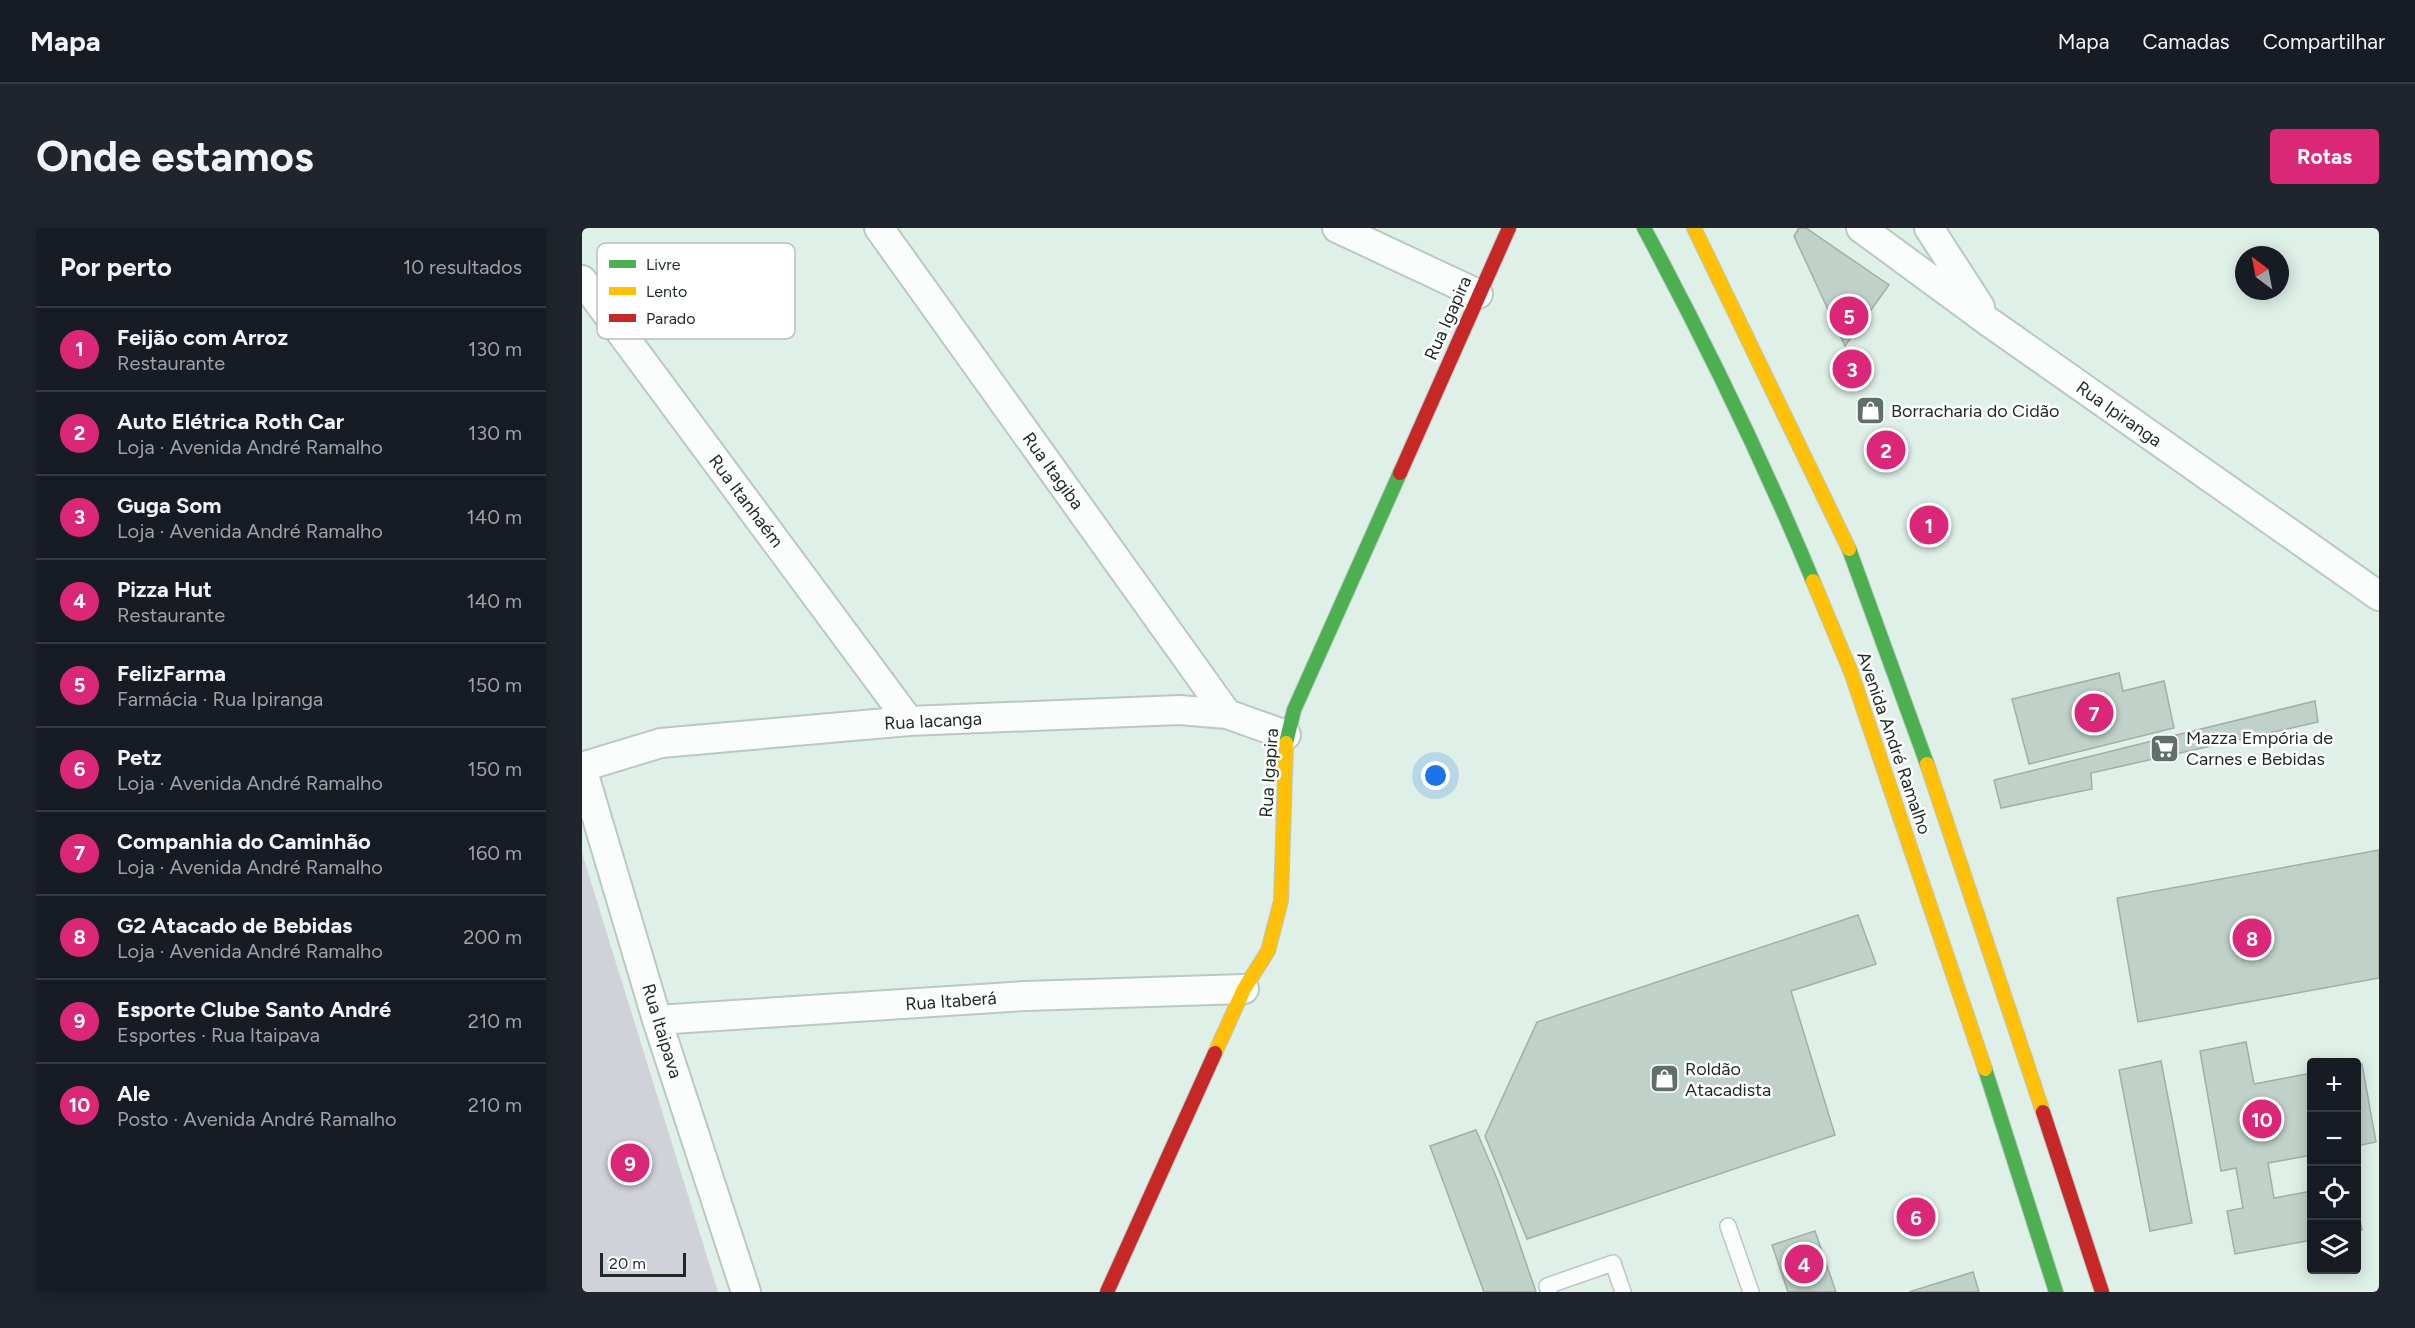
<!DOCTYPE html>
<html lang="pt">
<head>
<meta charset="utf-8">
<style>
	:root { --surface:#171b24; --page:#20242c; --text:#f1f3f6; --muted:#9ea1a6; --line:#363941; --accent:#db2777 }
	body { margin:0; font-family:Figtree,sans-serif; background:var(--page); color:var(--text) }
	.controls { position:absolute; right:18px; bottom:18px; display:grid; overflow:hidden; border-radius:6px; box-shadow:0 3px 15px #0003 }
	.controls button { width:54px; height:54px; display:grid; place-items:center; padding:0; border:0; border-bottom:2px solid var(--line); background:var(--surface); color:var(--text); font:30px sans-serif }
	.compass { position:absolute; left:1653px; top:18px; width:54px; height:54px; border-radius:50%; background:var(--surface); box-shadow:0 3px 15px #0003; rotate:328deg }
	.scale { position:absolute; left:18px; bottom:15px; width:86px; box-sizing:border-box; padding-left:6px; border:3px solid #1c2924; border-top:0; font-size:16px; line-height:21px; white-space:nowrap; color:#1c2924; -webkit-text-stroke:4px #fff; paint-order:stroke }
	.you { position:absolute; left:854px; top:548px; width:21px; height:21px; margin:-15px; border:4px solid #fff; border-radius:50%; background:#1a73e8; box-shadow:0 0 0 9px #1a73e833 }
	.badge { display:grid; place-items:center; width:39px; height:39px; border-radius:50%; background:var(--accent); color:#fff; font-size:20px; font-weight:700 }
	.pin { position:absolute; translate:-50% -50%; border:3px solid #fff; box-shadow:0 2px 6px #0006 }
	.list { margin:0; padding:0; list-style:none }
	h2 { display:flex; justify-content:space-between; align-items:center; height:78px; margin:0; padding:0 24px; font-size:26px }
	h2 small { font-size:20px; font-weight:400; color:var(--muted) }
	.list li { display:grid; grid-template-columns:39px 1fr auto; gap:18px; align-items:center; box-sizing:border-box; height:84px; padding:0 24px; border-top:2px solid var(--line) }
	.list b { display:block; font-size:22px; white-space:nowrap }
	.list p { margin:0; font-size:20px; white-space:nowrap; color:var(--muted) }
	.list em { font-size:20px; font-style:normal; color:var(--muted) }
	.icon { flex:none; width:33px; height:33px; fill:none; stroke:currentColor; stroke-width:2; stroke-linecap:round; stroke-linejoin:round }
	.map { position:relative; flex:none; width:1797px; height:1064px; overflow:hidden; border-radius:6px }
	header { display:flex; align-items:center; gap:36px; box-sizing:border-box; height:84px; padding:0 30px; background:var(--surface); border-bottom:2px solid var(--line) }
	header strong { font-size:28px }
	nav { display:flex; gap:33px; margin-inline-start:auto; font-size:21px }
	.intro { display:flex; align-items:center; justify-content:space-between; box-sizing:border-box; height:144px; padding:0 36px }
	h1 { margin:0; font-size:42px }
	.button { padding:15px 27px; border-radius:6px; background:var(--accent); color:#fff; font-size:21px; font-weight:700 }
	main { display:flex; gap:36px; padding:0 36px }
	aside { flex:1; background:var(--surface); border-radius:6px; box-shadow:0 3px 15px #0003 }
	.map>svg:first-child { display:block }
	.green { fill:#d1d1da }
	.building { fill:#c0d1c9; stroke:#a1afa8; stroke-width:1.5 }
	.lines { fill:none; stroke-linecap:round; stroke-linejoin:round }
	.lane-casing { stroke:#bac8c2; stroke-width:18 }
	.street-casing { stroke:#bac8c2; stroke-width:32 }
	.fast-casing { stroke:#bac8c2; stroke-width:16 }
	.slow-casing { stroke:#bac8c2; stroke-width:16 }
	.jam-casing { stroke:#bac8c2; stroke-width:16 }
	.lane { stroke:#fafdfc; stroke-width:15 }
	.street { stroke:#fafdfc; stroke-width:28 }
	.fast { stroke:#4caf50; stroke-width:14 }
	.slow { stroke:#ffc107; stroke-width:14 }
	.jam { stroke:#c62828; stroke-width:14 }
	.labels { text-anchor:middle; stroke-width:5; stroke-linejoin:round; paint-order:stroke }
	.street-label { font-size:18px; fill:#1c2924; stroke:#fff }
	.poi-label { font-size:18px; fill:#1c2924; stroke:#fff; text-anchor:start }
	.key { fill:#fff; stroke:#bbbfbd; stroke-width:1.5 }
	.key-label { font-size:16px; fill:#1c2924 }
</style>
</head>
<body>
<header>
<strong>Mapa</strong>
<nav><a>Mapa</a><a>Camadas</a><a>Compartilhar</a></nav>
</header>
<div class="intro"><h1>Onde estamos</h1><a class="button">Rotas</a></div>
<main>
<aside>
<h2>Por perto<small>10 resultados</small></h2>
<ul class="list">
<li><span class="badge">1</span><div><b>Feijão com Arroz</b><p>Restaurante</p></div><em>130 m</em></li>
<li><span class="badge">2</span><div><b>Auto Elétrica Roth Car</b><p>Loja · Avenida André Ramalho</p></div><em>130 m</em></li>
<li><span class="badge">3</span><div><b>Guga Som</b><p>Loja · Avenida André Ramalho</p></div><em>140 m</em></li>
<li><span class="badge">4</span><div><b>Pizza Hut</b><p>Restaurante</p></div><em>140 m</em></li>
<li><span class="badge">5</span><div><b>FelizFarma</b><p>Farmácia · Rua Ipiranga</p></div><em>150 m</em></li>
<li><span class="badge">6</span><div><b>Petz</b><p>Loja · Avenida André Ramalho</p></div><em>150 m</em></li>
<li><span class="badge">7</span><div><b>Companhia do Caminhão</b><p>Loja · Avenida André Ramalho</p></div><em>160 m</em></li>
<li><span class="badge">8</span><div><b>G2 Atacado de Bebidas</b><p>Loja · Avenida André Ramalho</p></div><em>200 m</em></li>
<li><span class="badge">9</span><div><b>Esporte Clube Santo André</b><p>Esportes · Rua Itaipava</p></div><em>210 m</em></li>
<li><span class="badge">10</span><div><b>Ale</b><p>Posto · Avenida André Ramalho</p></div><em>210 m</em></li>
</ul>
</aside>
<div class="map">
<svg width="1797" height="1064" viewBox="0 0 1797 1064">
	<rect width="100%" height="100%" fill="#dff0e8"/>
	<path class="green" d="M0,625l136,439h-136z"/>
	<path class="building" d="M1217,0h7l83,57 -44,61 -51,-110z
		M1537,445l4,18 41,-10 10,47 -145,36 -17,-65z
		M1733,473l3,21 -227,51 1,16 -91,19 -7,-28z
		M1797,622v128l-241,44 -21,-124z
		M1276,687l18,49 -85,27 44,144 -308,104 -42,-103 52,-114z
		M1664,814l8,42 58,-11v82l-44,8 6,35 38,-7v49l-77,14 -8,-43 16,-3 -7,-40 -15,3 -21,-120z
		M1579,833l31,162 -42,8 -31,-161z
		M1780,836l14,78 -20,4v-81z
		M894,902l22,51 38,111h-52l-54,-146z
		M1774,973l6,29 -6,1z
		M1233,1003l21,61h-48l-16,-47z
		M1391,1044l6,20h-70z"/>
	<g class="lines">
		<defs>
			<path id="lane" d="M1146,998l23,66
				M967,1064l-2,-6 66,-23 10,29"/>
			<path id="street" d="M297,0l348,486
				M755,0l141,66
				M1279,0l128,94 390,274
				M1347,0l51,79
				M0,52l327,441
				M0,539l79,-24 248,-22 270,-11 48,4 59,21
				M0,540l75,252 89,272
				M75,792l368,-24 219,-7"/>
			<path id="fast" d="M1062,0c62,115 119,233 169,353
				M1267,321l78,215
				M704,515l8,-33 106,-237
				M1403,841l71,223"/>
			<path id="slow" d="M1112,0l155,321
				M1231,353l38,91 134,397
				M1345,536l116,348
				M633,825l29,-64 24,-38 13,-50 5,-158"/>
			<path id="jam" d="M818,245l109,-245
				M1461,884l59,180
				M525,1064l108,-239"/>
		</defs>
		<use href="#lane" class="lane-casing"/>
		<use href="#street" class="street-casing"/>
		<use href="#fast" class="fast-casing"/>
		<use href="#slow" class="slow-casing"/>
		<use href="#jam" class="jam-casing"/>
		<use href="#lane" class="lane"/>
		<use href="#street" class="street"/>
		<use href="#fast" class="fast"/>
		<use href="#slow" class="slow"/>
		<use href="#jam" class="jam"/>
	</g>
	<defs>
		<symbol id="shop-square" viewBox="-11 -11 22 22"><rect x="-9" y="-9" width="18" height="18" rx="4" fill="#606f69" stroke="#fff"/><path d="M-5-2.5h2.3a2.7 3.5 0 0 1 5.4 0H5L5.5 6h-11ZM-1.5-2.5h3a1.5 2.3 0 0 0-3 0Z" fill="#fff"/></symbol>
		<symbol id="supermarket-square" viewBox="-11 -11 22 22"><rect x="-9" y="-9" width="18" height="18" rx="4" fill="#606f69" stroke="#fff"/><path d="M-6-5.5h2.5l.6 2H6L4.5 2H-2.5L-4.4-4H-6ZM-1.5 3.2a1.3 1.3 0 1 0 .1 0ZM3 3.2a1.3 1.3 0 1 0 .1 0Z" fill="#fff"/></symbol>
	</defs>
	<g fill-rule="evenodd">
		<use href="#shop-square" x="1272" y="166" width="33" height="33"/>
		<use href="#supermarket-square" x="1566" y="504" width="33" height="33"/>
		<use href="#shop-square" x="1066" y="834" width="33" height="33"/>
	</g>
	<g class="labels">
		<g class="street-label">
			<text transform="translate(866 90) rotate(-66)" y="6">Rua Igapira</text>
			<text transform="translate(1537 186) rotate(35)" y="6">Rua Ipiranga</text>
			<text transform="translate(471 243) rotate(54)" y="6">Rua Itagiba</text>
			<text transform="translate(164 273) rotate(53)" y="6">Rua Itanhaém</text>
			<text transform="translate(351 493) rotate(-3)" y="6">Rua Iacanga</text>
			<text transform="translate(1312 515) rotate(71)" y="6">Avenida André Ramalho</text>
			<text transform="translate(687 545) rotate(-86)" y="6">Rua Igapira</text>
			<text transform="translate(369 773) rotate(-4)" y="6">Rua Itaberá</text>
			<text transform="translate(80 803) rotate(73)" y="6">Rua Itaipava</text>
		</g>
		<g class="poi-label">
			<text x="1309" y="189">Borracharia do Cidão</text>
			<text x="1604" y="516">Mazza Empória de<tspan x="1604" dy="21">Carnes e Bebidas</tspan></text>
			<text x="1103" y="847">Roldão<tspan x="1103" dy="21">Atacadista</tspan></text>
		</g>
	</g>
	<rect x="15" y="15" width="198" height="96" rx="9" class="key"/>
	<rect x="27" y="32" width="27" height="8" fill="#4caf50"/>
	<rect x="27" y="59" width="27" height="8" fill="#ffc107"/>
	<rect x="27" y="86" width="27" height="8" fill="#c62828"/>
	<g class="key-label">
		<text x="64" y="42">Livre</text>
		<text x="64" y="69">Lento</text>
		<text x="64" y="96">Parado</text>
	</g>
</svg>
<div class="controls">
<button>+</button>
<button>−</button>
<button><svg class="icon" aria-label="locate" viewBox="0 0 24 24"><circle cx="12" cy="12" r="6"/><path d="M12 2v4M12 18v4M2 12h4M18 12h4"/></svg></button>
<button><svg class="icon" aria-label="layers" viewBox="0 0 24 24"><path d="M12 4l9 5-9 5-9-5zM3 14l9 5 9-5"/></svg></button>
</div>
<svg class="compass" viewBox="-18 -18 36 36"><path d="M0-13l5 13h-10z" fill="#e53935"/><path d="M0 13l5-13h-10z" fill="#9ea1a6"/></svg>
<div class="scale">20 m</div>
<div class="you"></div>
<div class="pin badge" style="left:1347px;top:297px">1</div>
<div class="pin badge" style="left:1304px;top:222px">2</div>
<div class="pin badge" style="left:1270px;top:141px">3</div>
<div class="pin badge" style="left:1222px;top:1036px">4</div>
<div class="pin badge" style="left:1267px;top:88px">5</div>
<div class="pin badge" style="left:1334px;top:989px">6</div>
<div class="pin badge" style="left:1512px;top:485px">7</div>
<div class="pin badge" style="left:1670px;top:710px">8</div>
<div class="pin badge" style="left:48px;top:935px">9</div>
<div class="pin badge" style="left:1680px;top:891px">10</div>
</div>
</main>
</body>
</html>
